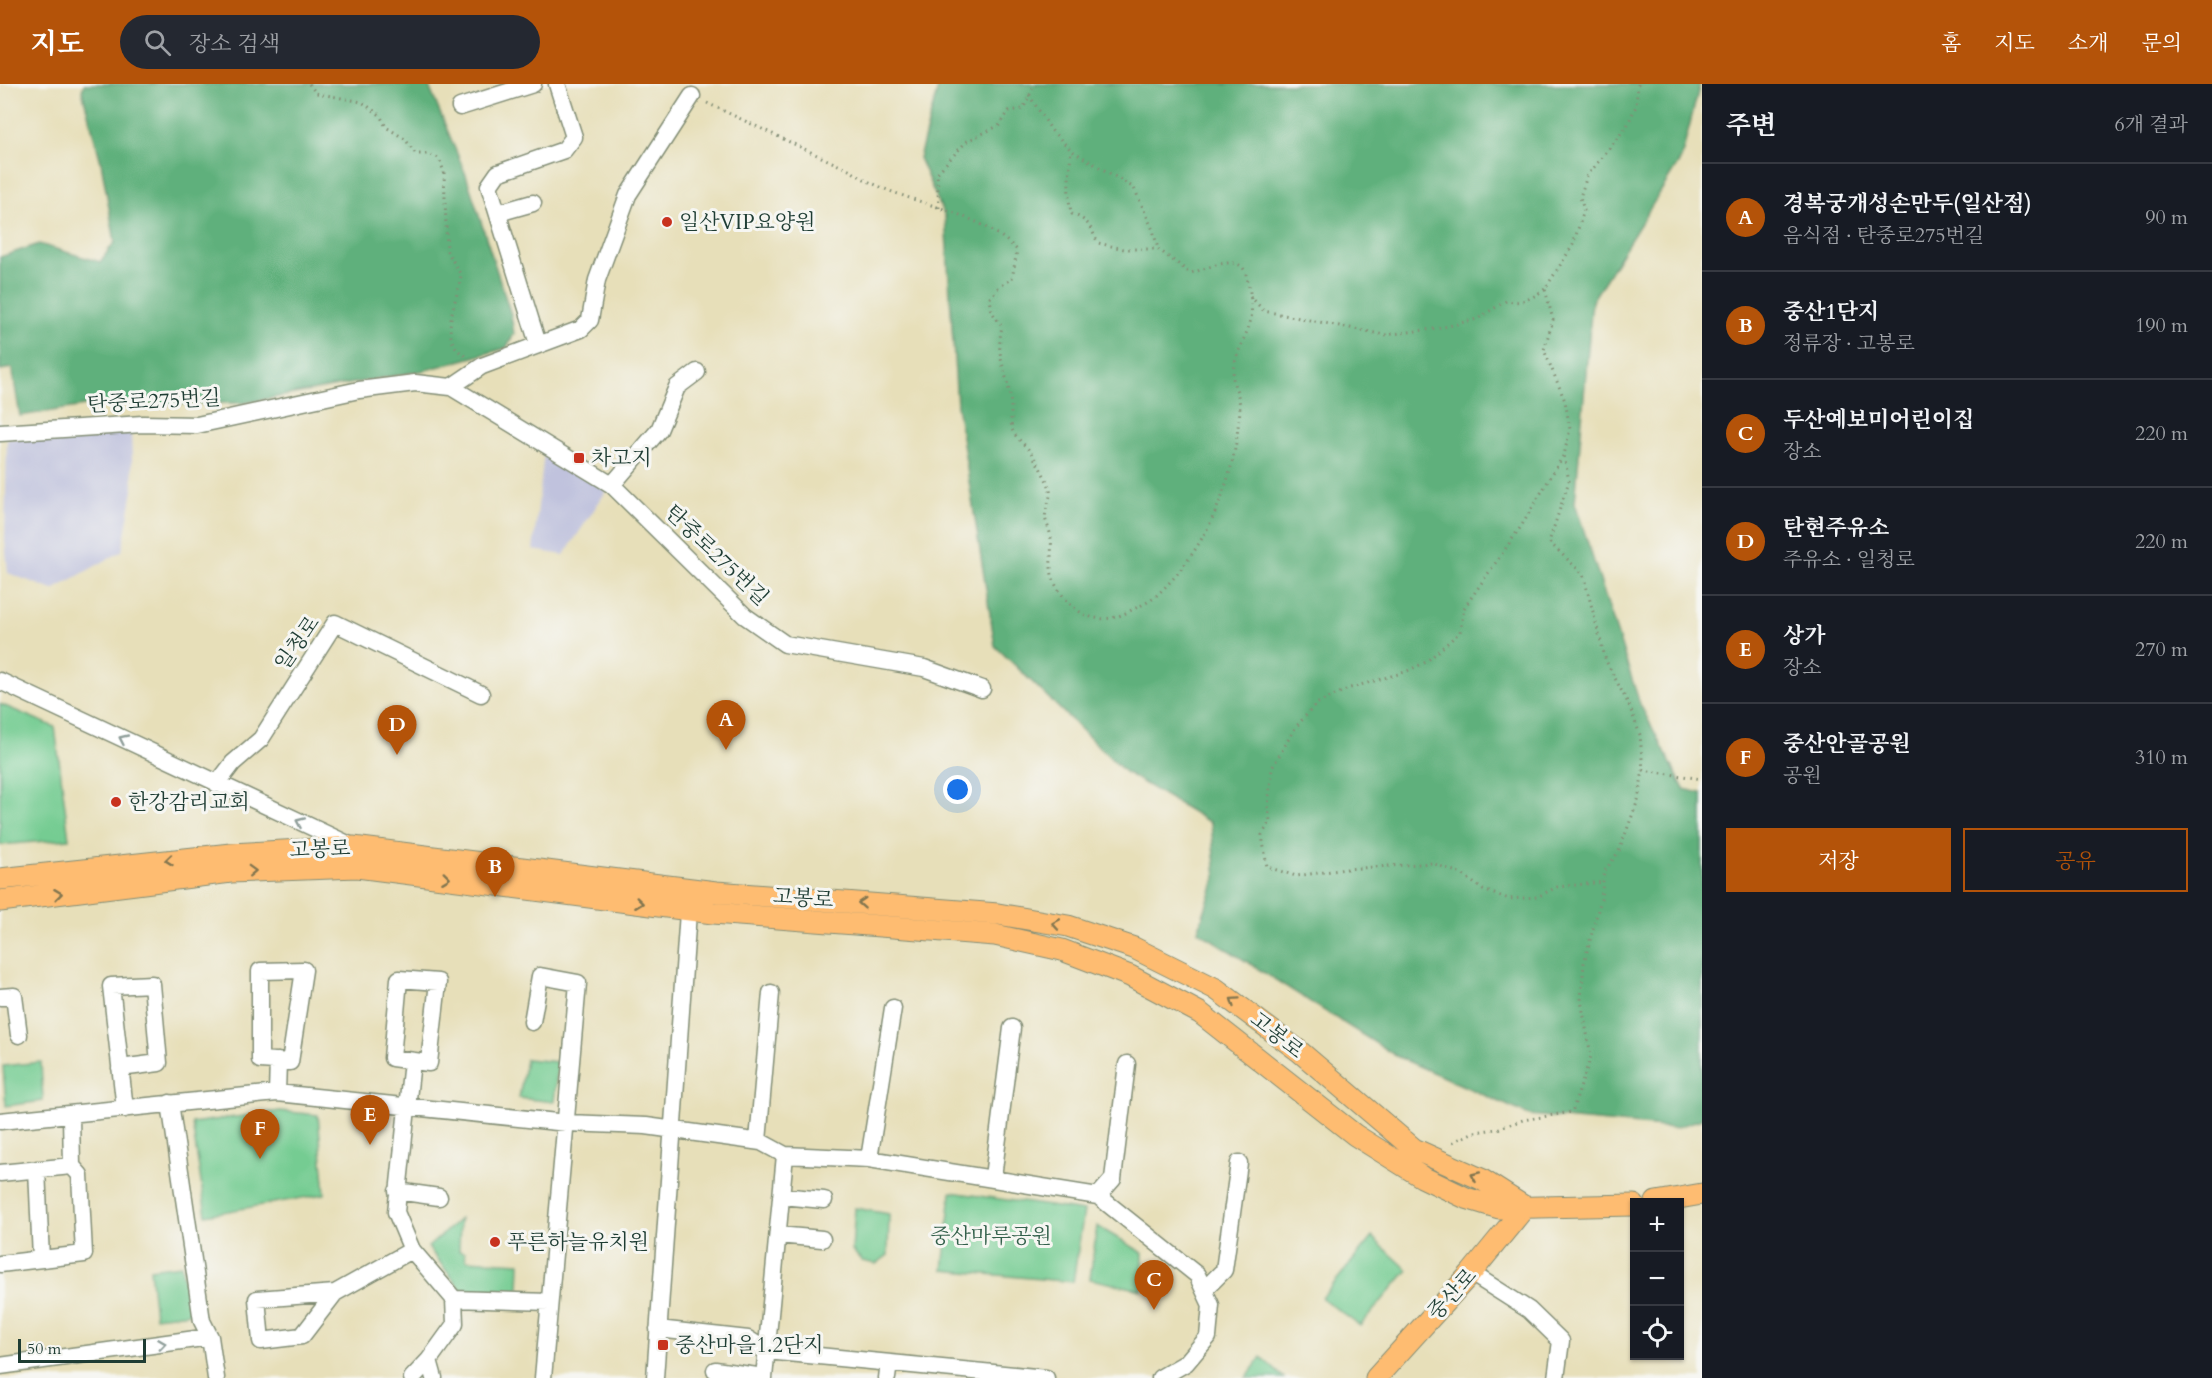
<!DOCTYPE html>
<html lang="ko">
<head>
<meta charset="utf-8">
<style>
	:root { --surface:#171b24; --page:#242831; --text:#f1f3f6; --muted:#9ea1a6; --line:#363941; --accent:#b45309 }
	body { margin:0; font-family:Cardo,"Noto Serif KR",serif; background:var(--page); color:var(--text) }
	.controls { position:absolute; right:18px; bottom:18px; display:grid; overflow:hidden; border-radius:0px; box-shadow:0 2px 4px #0004 }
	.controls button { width:54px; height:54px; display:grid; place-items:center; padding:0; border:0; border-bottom:2px solid var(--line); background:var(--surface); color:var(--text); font:30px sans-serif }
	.scale { position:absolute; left:18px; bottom:15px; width:128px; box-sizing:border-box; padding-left:6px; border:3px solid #1f3d34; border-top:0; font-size:16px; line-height:21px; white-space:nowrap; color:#1f3d34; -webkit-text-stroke:4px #f6f6f2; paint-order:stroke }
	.you { position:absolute; left:958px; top:706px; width:21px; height:21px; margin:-15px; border:4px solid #fff; border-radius:50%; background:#1a73e8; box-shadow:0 0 0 9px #1a73e833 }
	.badge { display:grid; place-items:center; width:39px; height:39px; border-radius:50%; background:var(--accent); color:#fff; font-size:20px; font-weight:700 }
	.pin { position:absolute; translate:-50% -50px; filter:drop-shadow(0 2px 3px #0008) }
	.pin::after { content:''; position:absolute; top:32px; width:21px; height:18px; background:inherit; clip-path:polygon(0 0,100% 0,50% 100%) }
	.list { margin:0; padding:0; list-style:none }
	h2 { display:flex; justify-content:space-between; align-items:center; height:78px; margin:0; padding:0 24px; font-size:26px }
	h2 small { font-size:20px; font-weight:400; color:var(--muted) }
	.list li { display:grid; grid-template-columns:39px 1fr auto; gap:18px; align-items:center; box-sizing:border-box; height:108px; padding:0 24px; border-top:2px solid var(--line) }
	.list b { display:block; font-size:22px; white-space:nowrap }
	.list p { margin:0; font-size:20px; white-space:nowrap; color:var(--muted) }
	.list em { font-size:20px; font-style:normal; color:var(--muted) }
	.actions { display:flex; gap:12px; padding:18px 24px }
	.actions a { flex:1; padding:14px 0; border:2px solid var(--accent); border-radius:0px; text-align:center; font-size:21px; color:var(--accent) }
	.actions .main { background:var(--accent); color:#fff }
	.icon { flex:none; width:33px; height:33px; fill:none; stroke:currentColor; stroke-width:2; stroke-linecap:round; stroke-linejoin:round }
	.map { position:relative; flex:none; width:1702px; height:1294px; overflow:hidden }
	header { display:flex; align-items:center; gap:36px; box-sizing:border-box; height:84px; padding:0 30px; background:var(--accent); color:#fff }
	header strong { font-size:28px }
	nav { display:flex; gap:33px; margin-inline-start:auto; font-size:21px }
	.search { width:420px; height:54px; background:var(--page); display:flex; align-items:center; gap:15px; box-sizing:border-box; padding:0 21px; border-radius:33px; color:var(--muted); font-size:22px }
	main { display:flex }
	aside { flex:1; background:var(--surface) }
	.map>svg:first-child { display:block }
	.industrial { fill:#c0c2dd }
	.green { fill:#74cc92; stroke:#4a8463; stroke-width:1.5 }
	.forest { fill:#5fb07c; stroke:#3f7658; stroke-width:1.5 }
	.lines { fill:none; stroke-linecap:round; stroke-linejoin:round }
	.minor-casing { stroke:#838e76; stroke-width:19 }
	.major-casing { stroke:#838e76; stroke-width:23 }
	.path { stroke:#838e76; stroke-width:3; stroke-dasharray:1.5 4.5; stroke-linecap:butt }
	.minor { stroke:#fff; stroke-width:16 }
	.major { stroke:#febc71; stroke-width:21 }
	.oneway { stroke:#8f9e9a }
	.oneway2 { stroke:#83764f }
	.poi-dot { fill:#c8321e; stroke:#f6f6f2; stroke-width:2 }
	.labels { text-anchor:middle; stroke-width:6; stroke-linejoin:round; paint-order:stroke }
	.poi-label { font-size:21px; fill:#1f3d34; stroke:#f6f6f2; text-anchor:start }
	.street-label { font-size:21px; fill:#1f3d34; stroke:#f6f6f2 }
	.park-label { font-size:21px; fill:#34614c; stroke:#f6f6f2 }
</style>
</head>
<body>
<header>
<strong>지도</strong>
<div class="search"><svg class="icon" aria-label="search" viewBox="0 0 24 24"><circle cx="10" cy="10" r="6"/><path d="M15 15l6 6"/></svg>장소 검색</div>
<nav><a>홈</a><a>지도</a><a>소개</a><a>문의</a></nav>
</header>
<main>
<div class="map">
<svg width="1702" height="1294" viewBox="0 0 1702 1294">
	<rect width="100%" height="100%" fill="#f6f6f2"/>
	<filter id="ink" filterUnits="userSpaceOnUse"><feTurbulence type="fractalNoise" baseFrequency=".0167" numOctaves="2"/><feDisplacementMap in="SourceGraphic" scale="12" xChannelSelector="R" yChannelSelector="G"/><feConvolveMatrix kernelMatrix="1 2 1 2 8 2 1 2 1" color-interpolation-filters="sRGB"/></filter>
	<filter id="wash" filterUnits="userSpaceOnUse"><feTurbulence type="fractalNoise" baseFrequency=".008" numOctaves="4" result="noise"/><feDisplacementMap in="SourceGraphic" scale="24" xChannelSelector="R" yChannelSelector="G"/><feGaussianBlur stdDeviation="1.35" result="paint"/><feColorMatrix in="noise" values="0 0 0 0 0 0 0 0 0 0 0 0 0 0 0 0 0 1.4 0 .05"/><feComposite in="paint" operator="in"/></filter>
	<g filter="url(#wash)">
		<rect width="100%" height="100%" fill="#e7dfb9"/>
		<path class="industrial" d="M131,347l2,59 -11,61 -69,39 -45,-17 -3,-33 2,-101z
			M544,369l63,37 -43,65 -31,-5z"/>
		<path class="green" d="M0,620l55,23 14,112 -69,6z
			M526,975l32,3 -4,40 -35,-4z
			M41,978l2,39 -37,5 -3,-40z
			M280,1027l38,4 7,79 -119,21 -14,-92z
			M951,1108l133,19 -11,71 -130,-12z
			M855,1124l34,6 -1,41 -12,9 -14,-3 -10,-11z
			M460,1135l-1,32 6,1 1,8 54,3 -1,27 -57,1 -34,-44z
			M1097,1142l46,27 -1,37 -52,-11z
			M1372,1153l36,33 -48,56 -38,-28z
			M181,1181l9,48 -35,4 -5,-48z
			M1261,1273l23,21h-38z"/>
		<path class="forest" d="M84,0h344l38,91 45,140 3,19 -8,14 -80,22 -182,33 -153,2 -71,11 -8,-48 -12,2v-113l39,-13 61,18 15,-20 -14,-80 -19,-71z
			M939,0h761l-19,75 -89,142 -17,202 65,201 44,85 18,4v326l-28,9 -145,-13 -133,-59 -198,-125 18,-54 -5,-54 -86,-51 -130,-126 -38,-241 -12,-188 -26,-59z"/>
	</g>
	<g filter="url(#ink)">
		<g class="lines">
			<defs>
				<path id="minor" d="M460,23l73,-23
					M498,129l35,-10
					M538,260l-49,-158 9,-13 66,-23 10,-13 -17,-53
					M451,303l161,98 133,131 40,28 139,24 58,21
					M0,349l143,-9 54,1 162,-35 56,-7 36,4 31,-21 99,-37 9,-9 7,-40 31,-85 64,-99
					M612,401l47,-55 18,-43 20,-15
					M0,597l352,165
					M217,700l16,-21 28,-24 74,-116 146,71
					M304,886l-14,92 -30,-2v-89z
					M399,895l39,3 -9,81 -37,-5z
					M0,913l14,-1 5,39
					M532,938l8,-46 38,7 -35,395
					M412,977l-16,151 16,38 42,49 95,3
					M120,984l39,-5 -7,-79 -41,2 14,123
					M277,1009l1,-32
					M170,1019l32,218 8,16 6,41
					M0,1037l277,-28 290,30 79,3 115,16 24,13 84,4 229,37 99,79 14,30 -3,32 -22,26 -26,15
					M758,1057l13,-148
					M869,1075l24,-151
					M37,1085l4,90
					M0,1089l72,-7
					M993,1093l19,-149
					M397,1107l42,6
					M781,1112l43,4
					M1098,1112l15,-17 14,-115
					M778,1151l44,4
					M0,1180l84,-10 -4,-79 -8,-9 -1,-50
					M1471,1189l58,37 32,31 -5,37
					M1204,1206l20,-20 15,-107
					M335,1209l-78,6 4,42 41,-5 33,-43 77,-43
					M658,1245l90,10 19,12 279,27
					M429,1276l5,18
					M0,1282l210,-29
					M715,1286l49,7
					M412,1294l17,-18 26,-36 -1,-25
					M655,1294l34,-480
					M764,1294l21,-223
					M887,1294l2,-15"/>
				<path id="major" d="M0,795l231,-25 122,-7 363,45 282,22 70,12 66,22 82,41 83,62 115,98 67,30 44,28
					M0,817l231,-29 126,-5 356,46 282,22 67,15 68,26 70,37 155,122 67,42 44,21 33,10 135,-3
					M1656,1118l46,-8
					M1376,1294l95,-105 54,-66"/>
			</defs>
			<use href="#minor" class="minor-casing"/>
			<use href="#major" class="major-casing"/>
			<path class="path" d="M309,0l7,9 46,9 18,13 6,12 19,12 11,15h12l11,4 5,14 3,79 14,24c-3,27 -26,64 6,82
				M1029,11l23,36 19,19 63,38 19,42 5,19
				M707,19l144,68c53,36 120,33 166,79l-5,29 -14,9 -8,10 2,14 10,15c-7,30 4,41 8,70 2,10 0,22 2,32 2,7 12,15 17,21 7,10 15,24 20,36 5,14 -8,24 -2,38 12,28 -7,43 16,72 19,24 41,29 67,15 9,-5 20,-9 27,-16 46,-42 75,-107 81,-168 1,-8 3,-19 1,-27 -3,-16 -8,-14 -5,-34 4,-17 13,-31 17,-47 2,-10 -2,-46 -9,-52 -11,-11 -38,3 -52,6l-32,-24h-34l-26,-6c-8,-16 -8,-22 -26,-29 -6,-16 -2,-45 -1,-64
				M939,124l-2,-35 30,-32 33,-16 9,-14 14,-2 12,-25
				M1250,212l14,15 121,24 55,-7 37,-9 29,-18c17,3 26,-3 39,-12
				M1563,372l-41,69 -58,83 -4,24 -34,30 -21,10 -55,16 -34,16 -21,24 -23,40 -4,38 2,15 -8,14 5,32 29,9 50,-7 86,-6 30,11 21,16 26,9 28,-2 20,-10 47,-5
				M1643,686l59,9
				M1453,1058l21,-10 23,-3 26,-9 49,-8 19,-56 -10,-56 3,-37 17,-64 3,-27 15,-21 19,-51 5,-30 -3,-35 -11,-30 -23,-44 -23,-87 -34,-32 20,-61 -5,-26 6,-26 -5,-28 -21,-51 9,-30 -8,-31 28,-44 11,-35 -4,-13 7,-21 40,-50 9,-20 2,-22"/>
			<use href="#minor" class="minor"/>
			<use href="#major" class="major"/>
		</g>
		<defs><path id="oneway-chevron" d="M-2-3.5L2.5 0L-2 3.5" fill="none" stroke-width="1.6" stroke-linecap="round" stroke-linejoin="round" transform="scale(1.5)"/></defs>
		<g class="oneway">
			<use href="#oneway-chevron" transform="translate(123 655) rotate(-155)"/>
			<use href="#oneway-chevron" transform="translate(300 738) rotate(-156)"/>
			<use href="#oneway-chevron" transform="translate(162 1260) rotate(-8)"/>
		</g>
		<g class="oneway2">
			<use href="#oneway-chevron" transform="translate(169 776) rotate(174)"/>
			<use href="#oneway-chevron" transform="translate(252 787) rotate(-2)"/>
			<use href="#oneway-chevron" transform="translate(446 794) rotate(7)"/>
			<use href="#oneway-chevron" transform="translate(58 810) rotate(-7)"/>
			<use href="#oneway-chevron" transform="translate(639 819) rotate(7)"/>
			<use href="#oneway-chevron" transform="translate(862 819) rotate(-176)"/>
			<use href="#oneway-chevron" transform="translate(1056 840) rotate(-170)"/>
			<use href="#oneway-chevron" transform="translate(1234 917) rotate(-145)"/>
			<use href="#oneway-chevron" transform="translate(1475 1092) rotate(-156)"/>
		</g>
	</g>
	<g class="poi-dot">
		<circle cx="667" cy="138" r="6"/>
		<rect x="573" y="368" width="12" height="12" rx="3"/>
		<circle cx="116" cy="718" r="6"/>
		<circle cx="495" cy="1158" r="6"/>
		<rect x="657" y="1255" width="12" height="12" rx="3"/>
	</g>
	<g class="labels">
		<g class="poi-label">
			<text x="679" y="145">일산VIP요양원</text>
			<text x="591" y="381">차고지</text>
			<text x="128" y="725">한강감리교회</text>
			<text x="507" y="1165">푸른하늘유치원</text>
			<text x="675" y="1268">중산마을1.2단지</text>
		</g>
		<g class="street-label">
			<text transform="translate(154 317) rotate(-3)" y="7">탄중로275번길</text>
			<text transform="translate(717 471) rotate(44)" y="7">탄중로275번길</text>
			<text transform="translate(297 559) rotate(-55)" y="7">일청로</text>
			<text transform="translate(320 765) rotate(-2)" y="7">고봉로</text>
			<text transform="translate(803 814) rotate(4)" y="7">고봉로</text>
			<text transform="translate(1277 951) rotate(38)" y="7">고봉로</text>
			<text transform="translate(1452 1210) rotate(-48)" y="7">중산로</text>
		</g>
		<g class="park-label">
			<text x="991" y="1159">중산마루공원</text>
		</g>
	</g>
</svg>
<div class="controls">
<button>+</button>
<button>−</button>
<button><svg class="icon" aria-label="locate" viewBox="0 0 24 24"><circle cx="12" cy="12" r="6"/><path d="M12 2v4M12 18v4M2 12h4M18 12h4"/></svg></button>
</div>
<div class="scale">50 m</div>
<div class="you"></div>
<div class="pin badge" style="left:726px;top:666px">A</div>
<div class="pin badge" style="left:495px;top:813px">B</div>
<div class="pin badge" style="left:1154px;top:1226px">C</div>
<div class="pin badge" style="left:397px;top:671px">D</div>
<div class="pin badge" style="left:370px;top:1061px">E</div>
<div class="pin badge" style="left:260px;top:1075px">F</div>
</div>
<aside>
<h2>주변<small>6개 결과</small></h2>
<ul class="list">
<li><span class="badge">A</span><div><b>경복궁개성손만두(일산점)</b><p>음식점 · 탄중로275번길</p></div><em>90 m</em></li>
<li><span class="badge">B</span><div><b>중산1단지</b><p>정류장 · 고봉로</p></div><em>190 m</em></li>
<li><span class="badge">C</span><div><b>두산예보미어린이집</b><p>장소</p></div><em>220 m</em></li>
<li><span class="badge">D</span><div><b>탄현주유소</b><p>주유소 · 일청로</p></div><em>220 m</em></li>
<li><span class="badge">E</span><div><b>상가</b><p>장소</p></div><em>270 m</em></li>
<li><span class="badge">F</span><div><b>중산안골공원</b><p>공원</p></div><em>310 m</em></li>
</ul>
<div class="actions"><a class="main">저장</a><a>공유</a></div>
</aside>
</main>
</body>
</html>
